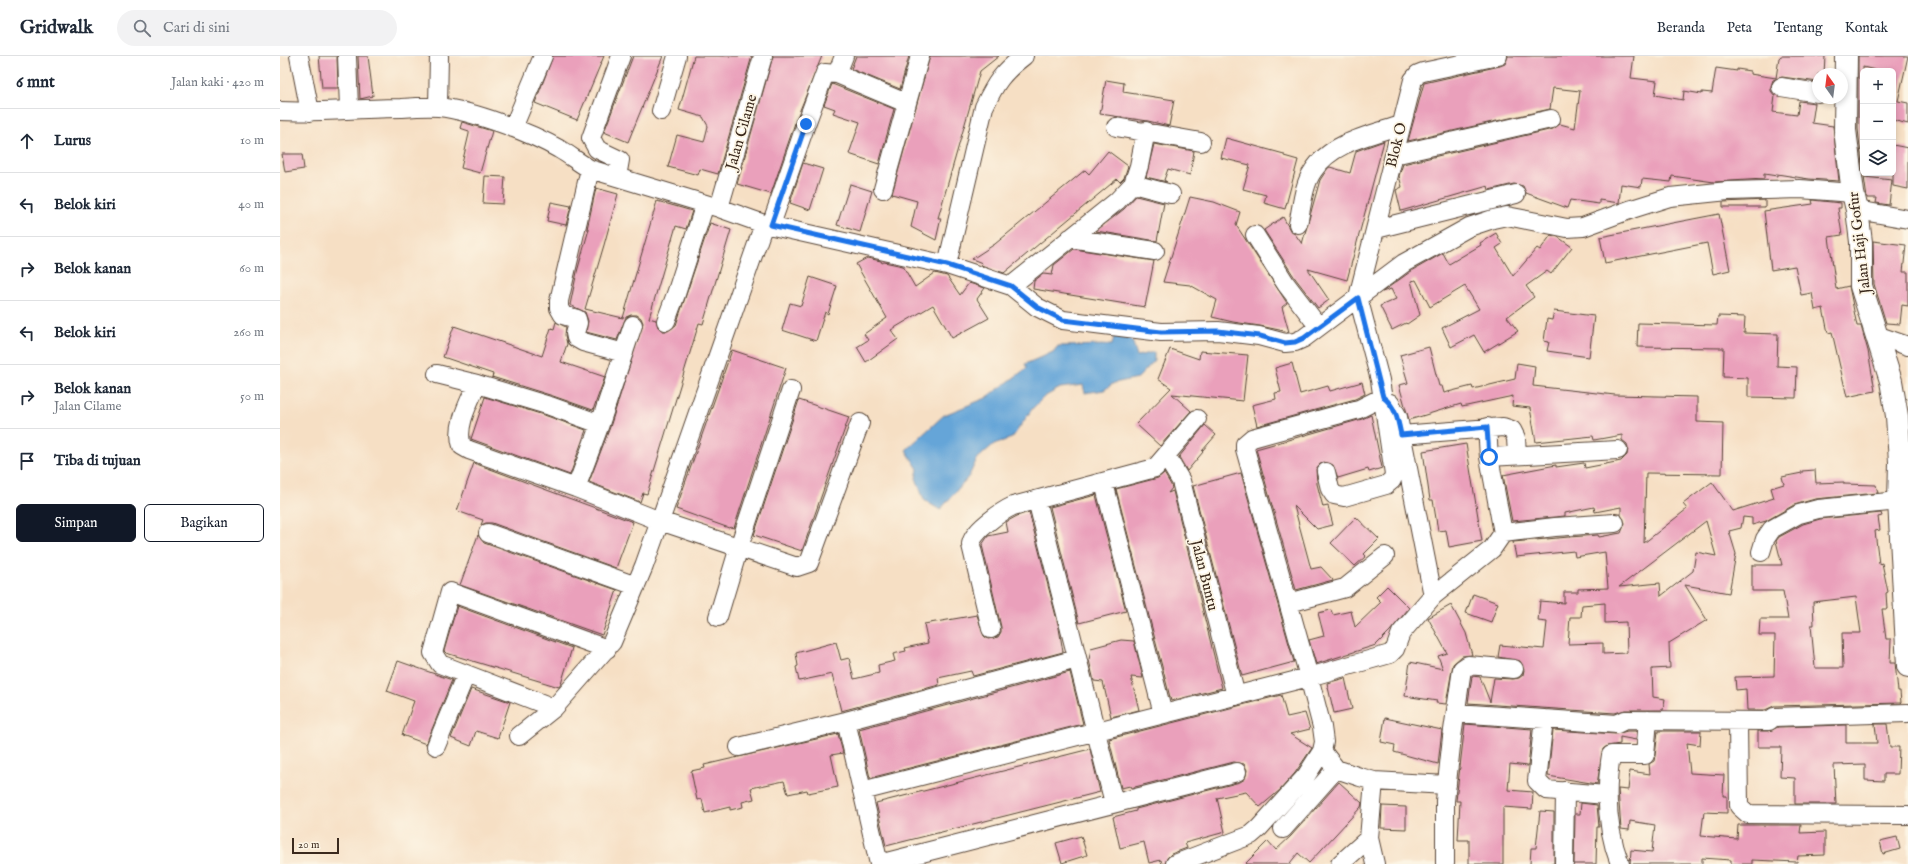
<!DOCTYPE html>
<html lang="id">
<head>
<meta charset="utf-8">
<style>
	:root { --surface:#fff; --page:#f2f2f3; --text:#1f2937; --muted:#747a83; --line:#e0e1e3; --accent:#111827 }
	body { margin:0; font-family:"IM FELL English",serif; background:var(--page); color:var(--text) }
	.controls { position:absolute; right:12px; top:12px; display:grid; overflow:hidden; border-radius:6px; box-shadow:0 2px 6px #0003 }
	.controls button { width:36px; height:36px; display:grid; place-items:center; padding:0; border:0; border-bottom:1px solid var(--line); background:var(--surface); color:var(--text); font:20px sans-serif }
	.compass { position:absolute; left:1532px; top:12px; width:36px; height:36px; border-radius:50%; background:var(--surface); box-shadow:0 2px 6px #0003; rotate:346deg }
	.scale { position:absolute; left:12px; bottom:10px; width:47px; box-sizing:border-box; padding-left:4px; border:2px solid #3b2a1e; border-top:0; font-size:11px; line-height:14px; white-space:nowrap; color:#3b2a1e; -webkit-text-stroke:3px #fcf5e5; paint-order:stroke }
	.stop { position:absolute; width:12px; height:12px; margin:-9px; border:3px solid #1a73e8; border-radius:50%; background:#fff }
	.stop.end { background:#1a73e8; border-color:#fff; box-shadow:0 1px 4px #0008 }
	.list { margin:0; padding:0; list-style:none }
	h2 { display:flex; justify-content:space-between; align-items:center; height:52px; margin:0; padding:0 16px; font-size:17px }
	h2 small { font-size:13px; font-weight:400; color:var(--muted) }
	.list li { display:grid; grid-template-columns:26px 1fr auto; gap:12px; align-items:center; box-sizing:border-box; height:64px; padding:0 16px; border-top:1px solid var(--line) }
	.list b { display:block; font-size:15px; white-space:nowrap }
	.list p { margin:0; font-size:13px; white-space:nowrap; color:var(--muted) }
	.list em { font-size:13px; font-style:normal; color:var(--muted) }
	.actions { display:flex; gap:8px; padding:12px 16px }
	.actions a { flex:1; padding:9px 0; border:1px solid var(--accent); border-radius:6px; text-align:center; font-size:14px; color:var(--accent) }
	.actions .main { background:var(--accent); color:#fff }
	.icon { flex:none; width:22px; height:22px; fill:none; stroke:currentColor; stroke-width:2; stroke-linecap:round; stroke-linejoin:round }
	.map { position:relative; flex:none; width:1628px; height:808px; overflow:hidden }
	header { display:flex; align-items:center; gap:24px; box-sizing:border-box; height:56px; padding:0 20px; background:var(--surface); border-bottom:1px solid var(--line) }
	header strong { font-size:19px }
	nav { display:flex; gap:22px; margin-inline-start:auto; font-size:14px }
	.search { width:280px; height:36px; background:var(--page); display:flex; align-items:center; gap:10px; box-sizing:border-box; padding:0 14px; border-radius:22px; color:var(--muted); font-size:15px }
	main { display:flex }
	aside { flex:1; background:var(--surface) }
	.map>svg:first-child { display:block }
	.water { fill:#65a5d8; stroke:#50687b }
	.building { fill:#eaa0bb; fill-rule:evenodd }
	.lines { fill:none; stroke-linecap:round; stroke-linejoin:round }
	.street-casing { stroke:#574537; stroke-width:20 }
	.secondary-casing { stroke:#574537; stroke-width:24 }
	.street { stroke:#fff; stroke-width:18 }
	.secondary { stroke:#fff; stroke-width:22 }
	.route { stroke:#1a73e8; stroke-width:5 }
	.labels { text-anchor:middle; stroke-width:3.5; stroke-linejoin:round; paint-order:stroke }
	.street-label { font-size:15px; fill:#3b2a1e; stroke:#fcf5e5 }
</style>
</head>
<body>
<header>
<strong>Gridwalk</strong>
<div class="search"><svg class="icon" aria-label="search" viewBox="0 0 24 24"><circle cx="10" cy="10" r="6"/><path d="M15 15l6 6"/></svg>Cari di sini</div>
<nav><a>Beranda</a><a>Peta</a><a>Tentang</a><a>Kontak</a></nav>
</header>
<main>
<aside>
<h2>6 mnt<small>Jalan kaki · 420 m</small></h2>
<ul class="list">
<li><svg class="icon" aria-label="ahead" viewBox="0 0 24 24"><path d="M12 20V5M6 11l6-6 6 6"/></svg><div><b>Lurus</b></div><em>10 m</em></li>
<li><svg class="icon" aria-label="left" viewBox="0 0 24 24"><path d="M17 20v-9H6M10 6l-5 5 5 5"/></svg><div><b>Belok kiri</b></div><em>40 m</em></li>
<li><svg class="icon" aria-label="right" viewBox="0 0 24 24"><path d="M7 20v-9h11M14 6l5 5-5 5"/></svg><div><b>Belok kanan</b></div><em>60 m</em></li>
<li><svg class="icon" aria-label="left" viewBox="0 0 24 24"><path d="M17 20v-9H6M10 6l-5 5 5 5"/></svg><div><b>Belok kiri</b></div><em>260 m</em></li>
<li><svg class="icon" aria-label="right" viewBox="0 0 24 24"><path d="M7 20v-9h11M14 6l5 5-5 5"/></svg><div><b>Belok kanan</b><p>Jalan Cilame</p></div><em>50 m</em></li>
<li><svg class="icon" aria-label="arrive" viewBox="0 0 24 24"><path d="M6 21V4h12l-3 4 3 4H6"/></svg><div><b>Tiba di tujuan</b></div></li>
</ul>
<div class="actions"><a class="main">Simpan</a><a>Bagikan</a></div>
</aside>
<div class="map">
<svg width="1628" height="808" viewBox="0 0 1628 808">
	<rect width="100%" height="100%" fill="#fcf5e5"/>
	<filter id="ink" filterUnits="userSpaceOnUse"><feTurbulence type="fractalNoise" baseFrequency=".025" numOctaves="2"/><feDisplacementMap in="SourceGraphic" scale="8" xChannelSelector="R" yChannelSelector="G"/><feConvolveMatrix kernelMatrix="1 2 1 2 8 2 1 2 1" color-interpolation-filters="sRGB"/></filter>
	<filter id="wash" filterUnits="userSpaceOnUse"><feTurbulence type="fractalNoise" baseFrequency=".012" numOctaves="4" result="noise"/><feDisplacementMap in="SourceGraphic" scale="16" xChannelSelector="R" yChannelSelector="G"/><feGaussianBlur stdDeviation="0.9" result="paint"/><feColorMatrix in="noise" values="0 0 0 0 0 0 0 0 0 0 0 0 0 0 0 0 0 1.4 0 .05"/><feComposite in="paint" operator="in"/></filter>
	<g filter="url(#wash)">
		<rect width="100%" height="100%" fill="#f6dfc4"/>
		<path class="water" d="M850,277l7,23 17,-4v9l-16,17 -24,5 -10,7 -19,3 -2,-8 -23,3 -16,9 -12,12 -20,29 -18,6 -17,15 -8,17 -29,34 -16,-10 -8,-22 2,-9 -12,-19 38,-35 42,-17 41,-30 -2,-4 28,-12 5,-6 54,-1 2,-9z"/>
		<g id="blocks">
			<path class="building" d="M39,0h18l1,32h-16z
				M78,0h10l5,40 -13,3z
				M273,0h51l-27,64 -42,-17z
				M353,0h30l-35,86 -24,-10z
				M414,0h58l-34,118 -18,-5 -2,6 -30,-8 9,-32 27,7 4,-16 -5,-9 -24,-7z
				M493,0h49l-26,64 -25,74 -34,-10z
				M576,0h53l-9,33 -49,-20z
				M650,0h69l-19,15 -42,147h3l-5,22 -25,-13 6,-26 -25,-7z
				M1228,0h126l-3,22 26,3 -2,14 28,5 1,-9 18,3v-2l10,1 4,-25 21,3v-2l13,2v3l26,4 3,-20 2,-2h44l-1,18h-6v8l-36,-5 -9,3 -2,6v5l4,5 -2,16 24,3 2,-14 16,2 -3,20 21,3 6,55 -30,-2 -32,-5v2l-13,-2v5l-50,3 -42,-6 -1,6 -29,-3 -1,8 -20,-3 -2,19 -20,-3v4l-29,-4 -3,8 -41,-15 -3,-7 -9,-2 -25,6 -1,-4 -87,25 -5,-21 6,-3 -3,-11 4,-12 150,-35 7,-5 15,4 5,-37 -27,-3 -3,21 -142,32 16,-58 76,-17 5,-2z
				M1578,0h50l-10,45 10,2v21l-15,-4v-49h-14l-16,-4v106l-5,-44z
				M826,24l18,3 -1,9 51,8 -5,26 -21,-5 -48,-7z
				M552,28l62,25 -15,55 -30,-10 11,-32 -27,-9 2,-4 -11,-4z
				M182,66l30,9 -12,42 -19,-5 8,-34v-3l-9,-3z
				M946,82l58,16v2l14,4 -13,49 -21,-6 2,-8 -23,-6 7,-24 -29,-7z
				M1104,85l-37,139 -39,-11 21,31 -11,8 -23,-30 -31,-48 19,-13 8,15 4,2 7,10 18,-64 8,-12 2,-1 20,6 6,-22z
				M874,88l40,7 -4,24 -22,-6 -4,11 3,2 -21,-5z
				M1613,89l15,3v41l-15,-3z
				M828,95l20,15 -4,12 -4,4 -3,-3 -113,94 -23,-8 1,-2 -10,-4 23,-15 90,-74 4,4z
				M2,98h20l2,15 -19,3z
				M523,107l20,6 -13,41 -20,-7z
				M205,120l20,1 -2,27 -20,-1z
				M1584,121l28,3 -3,25 -13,-2 1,-5h-10z
				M570,128l22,7 -12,41 -23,-7z
				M316,132l22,6 -14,51 -19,64 38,9 34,-117 35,10 -6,18 -10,-3 -27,92 7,2 2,7 4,4h6l8,-6 34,-102 21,7 -28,94 -4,-1 -52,171 -4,-1 -3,9 -51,-20 21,-55 33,-104 -2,-5 -4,-3h-6l-5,2 -9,23 -31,-8 2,-11 -3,-9 -15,-7 7,-33 12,-43h-2z
				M856,140l28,7 -7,38 -61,-10 28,-22z
				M910,141l24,5 26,10 -4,13 51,78 -5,4 7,25 -29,-6 -27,-4 -21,-5 5,-17 -27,-15 -27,-3z
				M1485,144v7h-42v-5z
				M1532,144l29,3v5h-3l4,27 -13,2 7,52 13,-3 8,40h4l7,25 7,40 -28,6 -15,-65 -4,1 -5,-25 -8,2 -3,-17 -11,2 -6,-29 -24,4 -7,-59 49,-7z
				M271,146l20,4 -5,19 -19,-4z
				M1439,158l11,56 -17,4 -6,-31 -102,20 -5,-26z
				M1216,177l6,11 -6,4 17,28 24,-28 3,2 11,-15 7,2 14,10 -21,27 -4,-3 -21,15 8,11 -27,20 11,14 -34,21 -10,-17 -23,12 -9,-19 37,-19 -14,-23 -35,21 -14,-27 -5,1 9,34 -13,9 -1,-1 -14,7 -12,-24 16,-7 -5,-10 -9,3 28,-20 33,-19 6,11 32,-19 -1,-2z
				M1593,185l33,4 -3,27h5v34l-6,-1 -2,19 -14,-1 -12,-39z
				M794,193l80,12 -9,46 -112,-18 1,-8 9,-7 9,1 2,-10z
				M587,202l14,3 1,2 2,-1 19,4 12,21 20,-14 12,3 13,19 9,-12 16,5 -8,11 12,19 -37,20 -19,-33 -42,25 7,9 -32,23 -9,-15 11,-7 -4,-6 23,-16 -31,-54z
				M530,221l27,9 -9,28 -3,-2 -9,29 -34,-11 8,-27 11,3z
				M1274,255l40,5 -5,41 -42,-6 2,-9 -5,-1 3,-22 5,1z
				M1438,260l27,1 -1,16 34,1 -1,32 20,1 -1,31 -48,-1v-19l-25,-1 1,-29 -87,-1 1,-24 79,2z
				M276,266l10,5 -1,8 2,9 -6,18 44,15 -12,33 -40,-14 -61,-19 1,-3 -50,-17 11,-31 88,30 9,-28 3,1z
				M1149,291l10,39h3l2,7 28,-7 1,3 42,-10 2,-16 18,3 -2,20 82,9 82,2v25l26,1 -1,51 -76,-1 -2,70 43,-34 -4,-5 29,-22 21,29 41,-13 -3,-10 13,-4 -2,-7 20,-4v-2l13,-1 1,13 28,-1v2l32,1 2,8 -63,6 -21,6 -28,16 -14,4v-7l-9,-1 -2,11 -12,3 7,23 -7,39 -44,-8 22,35 -38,23 1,25 -18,1 1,28 12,2 -2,11h-38l-10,3 -147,-10 4,-27 8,1 10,25 4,-24 19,1 6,-1 4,-3 1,-5 -4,-9 -22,-4 2,-12 44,4 3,-27 -9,-1 2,-20 24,2v-11h14v-3l30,-1 -3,-36 -30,5 -1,-6 -58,6 -3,-15 56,-5 29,-2 1,2 22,-4 4,-10 -4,-8v-8l-26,5 -1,-5 -29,6v3l-53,5 -9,-46 53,-10v2l28,-4 1,5 36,-7 6,-6 1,-6 -1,-5 -5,-4v-5l-28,5 -1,-4 -57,6 -6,-34 -18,-2 1,-10 -51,11 -1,-3 -52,16 -10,-35 9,-2 -8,-28zM1426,465l10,35 -20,-4 -3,19 -32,25 -1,-13 -41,4zM1325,547v20l21,-1 1,31 -24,1v-11l-35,1 2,-27h11l1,-12z
				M890,293l29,10 1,-8 48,4 -5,46 -71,-7 19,17 -31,35 -24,-22 35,-36 -13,-9z
				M452,294l54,18 -52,160 -4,-1 -1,1 -53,-19z
				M1012,307l8,31 28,-8 2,5 32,-9 3,12 -10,5 -98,27 -5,-21 24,-6 -1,-6 6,-1 -6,-24z
				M205,341l62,19 39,14 -16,45 -99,-36z
				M519,344l50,17 -47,134 -48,-16z
				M1091,359l11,53 -13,4 -1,-3 -30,9 -5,-13 -9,-3 -5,3 -3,4 1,15 6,23 5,-1 5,19 -16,4 -23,-23 17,63 10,-2 12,13 -37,10 -40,-141 106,-30z
				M925,369l11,10 -14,16 1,1 -16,19 -8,-14z
				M1186,388l16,97 -33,6 -3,-17 -8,1 -5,-31h-3l-7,-49z
				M194,407l159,59 -17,46 -124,-45h-6l-5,2 2,-5 -26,-9z
				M884,417l7,12 1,3 -4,5 5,-2 49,197 -51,13 -55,-212 42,-11z
				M961,417l53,189 -52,14 -49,-190z
				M816,439l30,116 -47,12 -29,-116z
				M749,456l30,116 4,24 -90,24 -2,-5 -33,7 1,7 -98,26 -9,-37 -33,7 -3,-14 2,-1 -2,-13 40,-11 5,18 8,-2 5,21 25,-6 -1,-8 17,-4 -2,-7 13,-3 -1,-3 23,-5 -4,-19 53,-9 7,21 4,3 10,-2 3,-5v-5l-19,-82 6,-9 20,-4 -2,-10 11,-6z
				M1601,457l1,3 -4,1 2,13 -5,1 4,33 3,-1 6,29 -2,1 1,16h-5l4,30h5l-1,24h5l3,28h2l1,12 -127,3 -9,4h-18l-1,-21 -10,1 -1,-13 39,-1 1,-41h-16l1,-16h28l-5,-28h-31v-26h30l-6,-24 3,-4 24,-13 17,-5zM1576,541l5,36h-19l1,35h-28l-4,-43h3l-1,-23z
				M1076,461l23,22 -15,15 2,2 -11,10 -24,-23z
				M198,479l6,8 133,47 -15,45 -142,-50z
				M1107,530l22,22 -19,23 -14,14 -60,19 -7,-24 15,-4 -6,-23 13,-3 2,5 18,-4 4,16 26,-25 -5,-5z
				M1193,538l25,9 -7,19 -25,-9z
				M1171,549l15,28 6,22 -10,1 -9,8 -7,40 -10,-1 1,-2 -32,-5 5,-34 33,7 -5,-13 9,-3 -19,-35z
				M177,550l115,42 -11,36 -2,3 -113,-34 -2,-2z
				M841,584l13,1 9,37 -12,-1 8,33 -28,7 -8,-35 -9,-1 -5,-21 2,-12z
				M118,605l54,19 -26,64 -24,-9 12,-34 -27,-10z
				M790,616l13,52 -213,54 -11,-49z
				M1065,622l7,31 -18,4 -7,-30z
				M191,633l39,13 -12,36 -22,-7 -5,15 -20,-8z
				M1001,639l6,22 18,-4 5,16 -20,5 22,14 -17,25 -15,17 -20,17 -14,-15 -29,6 8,34 -40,11 2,5 -16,6 -4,4 -2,6h-3l-1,-4 -12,3 -5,-21 -24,6 -7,-31 23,-6v-2l104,-27 5,-3 2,-9 -3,-6 -10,-2 -103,26 -1,-2 -9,2 -12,-49z
				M1105,662l57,12 -4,34 -44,-12 1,-7 -14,-3z
				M1185,668l67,5 -4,37 -18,-2 -2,26 25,2 -1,17 -29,-2v57h-34v-24h-11l2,-39h-4z
				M1595,668h12l3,23h9l-1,27h-14v7l-19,-1v-16l-31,1 2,39h-41v-26l-15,-1 1,-30h-23v-16h11l9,-4 68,-2v18h31z
				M1273,674l63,4 11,-3h10l-1,9 -16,-3v7l-13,2 -4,3 -6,35 -49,-8z
				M1378,675h43l-1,14 -13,-2 3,30 34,2 -1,21h4v17l-23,-1 -3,24 36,3 1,-14h63l-1,8 25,-1v23l-27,1 -1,6 -45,-2v4h-21v-4l-29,-2v6h-72l1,-14 21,2 3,-27 -25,-4 -1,9 -8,-1 -3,-40 10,1 2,-19 20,3 -1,-10 5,-3 1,-5z
				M558,678l5,19 -12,2 7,32 -30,6 -1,-3 -19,4 -4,-13 -33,7 3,11 -12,3 1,5 -13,3v-3l-25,6 -3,-14 -5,1 -6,-29 14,-3 -1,-3z
				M810,693l10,43 -214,54 -10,-43z
				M1059,726l23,21 -1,4 -52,56 -11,-10 -8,10 1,1h-46l23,-23 8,9 15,-14z
				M1301,747l16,2 2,22h-2l-1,37h-22l1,-50h5z
				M1102,750l24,1v22l-25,-1z
				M1260,755l14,1v52h-24l1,-16h5z
				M801,780l6,19 -25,8 -6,-20z
				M1617,781l3,12 -17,5 -3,-13z"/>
		</g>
	</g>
	<g filter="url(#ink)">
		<use href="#blocks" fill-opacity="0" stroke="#574537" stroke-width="1"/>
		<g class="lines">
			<defs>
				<path id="street" d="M19,0l11,56
					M67,0l2,52
					M557,18l69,29
					M1501,31l37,6
					M158,51l1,-51
					M0,55c41,2 81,-3 122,-3 12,-1 25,-2 37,-1 33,4 91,25 120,42 11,6 20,14 31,20l129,39 45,16 183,41 64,21 26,21 26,13 98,12 57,-1 41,5 26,7 10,-1 9,-4 100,-75 65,-36 24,-8 14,-3 60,12 16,-1 49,-18 38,-12 58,-6 72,-2 53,4
					M381,55l16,-55
					M836,71l85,15
					M233,72l30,-72
					M1114,99l157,-36
					M310,113l-31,132v7l4,7 14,4 1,4 -3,10 1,5 7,4 41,11
					M337,121l3,-17 -23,-11 -6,-11 30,-82
					M853,128l38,10
					M603,133l37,-133
					M439,152l44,-152
					M1577,154l51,9
					M1018,168c4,-17 5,-39 15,-53 18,-29 58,-36 88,-46
					M491,169l35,-101 19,-51 12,1 7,-18
					M1096,173l140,-35
					M975,179l31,49 32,42
					M790,182l85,13
					M667,209l37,-158c12,-25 18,-34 40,-51
					M731,230l106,-85 16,-17 6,-18 7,-35
					M386,265l10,-27 29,-90
					M1596,279l32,11
					M157,318l40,10c-8,18 -22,43 -15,62l7,4 107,38 84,33 137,46 12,-4 51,-140
					M197,328l73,22 50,18
					M1110,347l8,14 35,179
					M1121,379l102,-8 9,3 4,8 1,17
					M886,400l15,25 55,215
					M1209,401l129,-7
					M1046,416l4,17 4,6 10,2 42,-12 6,-5 2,-6 -14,-94 -22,-83 55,-217 5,-6 5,-2 75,-16
					M824,427l59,231
					M296,432l24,-64 33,-99
					M757,444l77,303
					M208,477l148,53
					M1223,477l52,-6 60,-4
					M1481,496l4,-13 7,-10 27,-15 19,-5 81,-8
					M1009,547l56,-15 40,-32
					M438,561l21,-70 52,-157
					M711,573l-20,-84c0,-13 31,-34 42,-39l142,-38 42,-49
					M274,652l-114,-44 -7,-11 17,-61 157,57
					M1176,657l161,11 8,-4 144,1 5,-4 134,-4
					M1264,663l-7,62 9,9 60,5
					M566,665l33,143
					M1458,665l1,85 9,8 160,1
					M239,680l35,-28 58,-66 32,-76 16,-45 104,-297
					M156,690l30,-72
					M459,691l107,-26 231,-62
					M1042,695l14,18 24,8 14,4 73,4
					M1094,725l-5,57 6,26
					M582,735l447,-114 81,-23 5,-5 6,-16 32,-37 59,-47 11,-16 -14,-76 -2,-30
					M1003,773l53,-60
					M599,808l358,-92
					M895,808l76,-29 8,-7 47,-52 16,-25 2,-9 -2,-15 -13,-50 -64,-228v-5l7,-6 107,-29 24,-12
					M1060,808l29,-26
					M1165,808v-63l7,-64 10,-68 6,-4 46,4
					M1284,808l1,-73
					M1340,808c-14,-36 -15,-72 -9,-109h34l3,-35"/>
				<path id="secondary" d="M1566,0l-1,74 8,63 4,17 4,32v44l30,95 6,35 3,46 -1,39 9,165"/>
			</defs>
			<use href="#street" class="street-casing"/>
			<use href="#secondary" class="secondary-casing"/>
			<use href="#street" class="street"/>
			<use href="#secondary" class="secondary"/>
		</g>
	</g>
	<g class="lines" filter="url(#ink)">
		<path class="route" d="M526,68l-35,101 176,40 64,21 26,21 26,13 98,12 57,-1 42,5 25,7 10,-1 9,-4 54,-40 25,99c13,10 15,23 18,38l86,-8 2,30"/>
	</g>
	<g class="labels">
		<g class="street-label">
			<text transform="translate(461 76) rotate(-74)" y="5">Jalan Cilame</text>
			<text transform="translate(1116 89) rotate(-76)" y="5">Blok O</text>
			<text transform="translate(1579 187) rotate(-97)" y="5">Jalan Haji Gofur</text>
			<text transform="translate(925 519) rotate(76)" y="5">Jalan Buntu</text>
		</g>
	</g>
</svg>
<div class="controls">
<button>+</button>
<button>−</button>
<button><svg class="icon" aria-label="layers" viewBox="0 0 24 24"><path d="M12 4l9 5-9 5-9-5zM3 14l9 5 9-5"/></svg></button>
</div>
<svg class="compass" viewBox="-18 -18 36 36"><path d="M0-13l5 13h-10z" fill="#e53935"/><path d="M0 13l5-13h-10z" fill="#747a83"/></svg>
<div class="scale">20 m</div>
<div class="stop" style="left:1209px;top:401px"></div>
<div class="stop end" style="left:526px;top:68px"></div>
</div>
</main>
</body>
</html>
